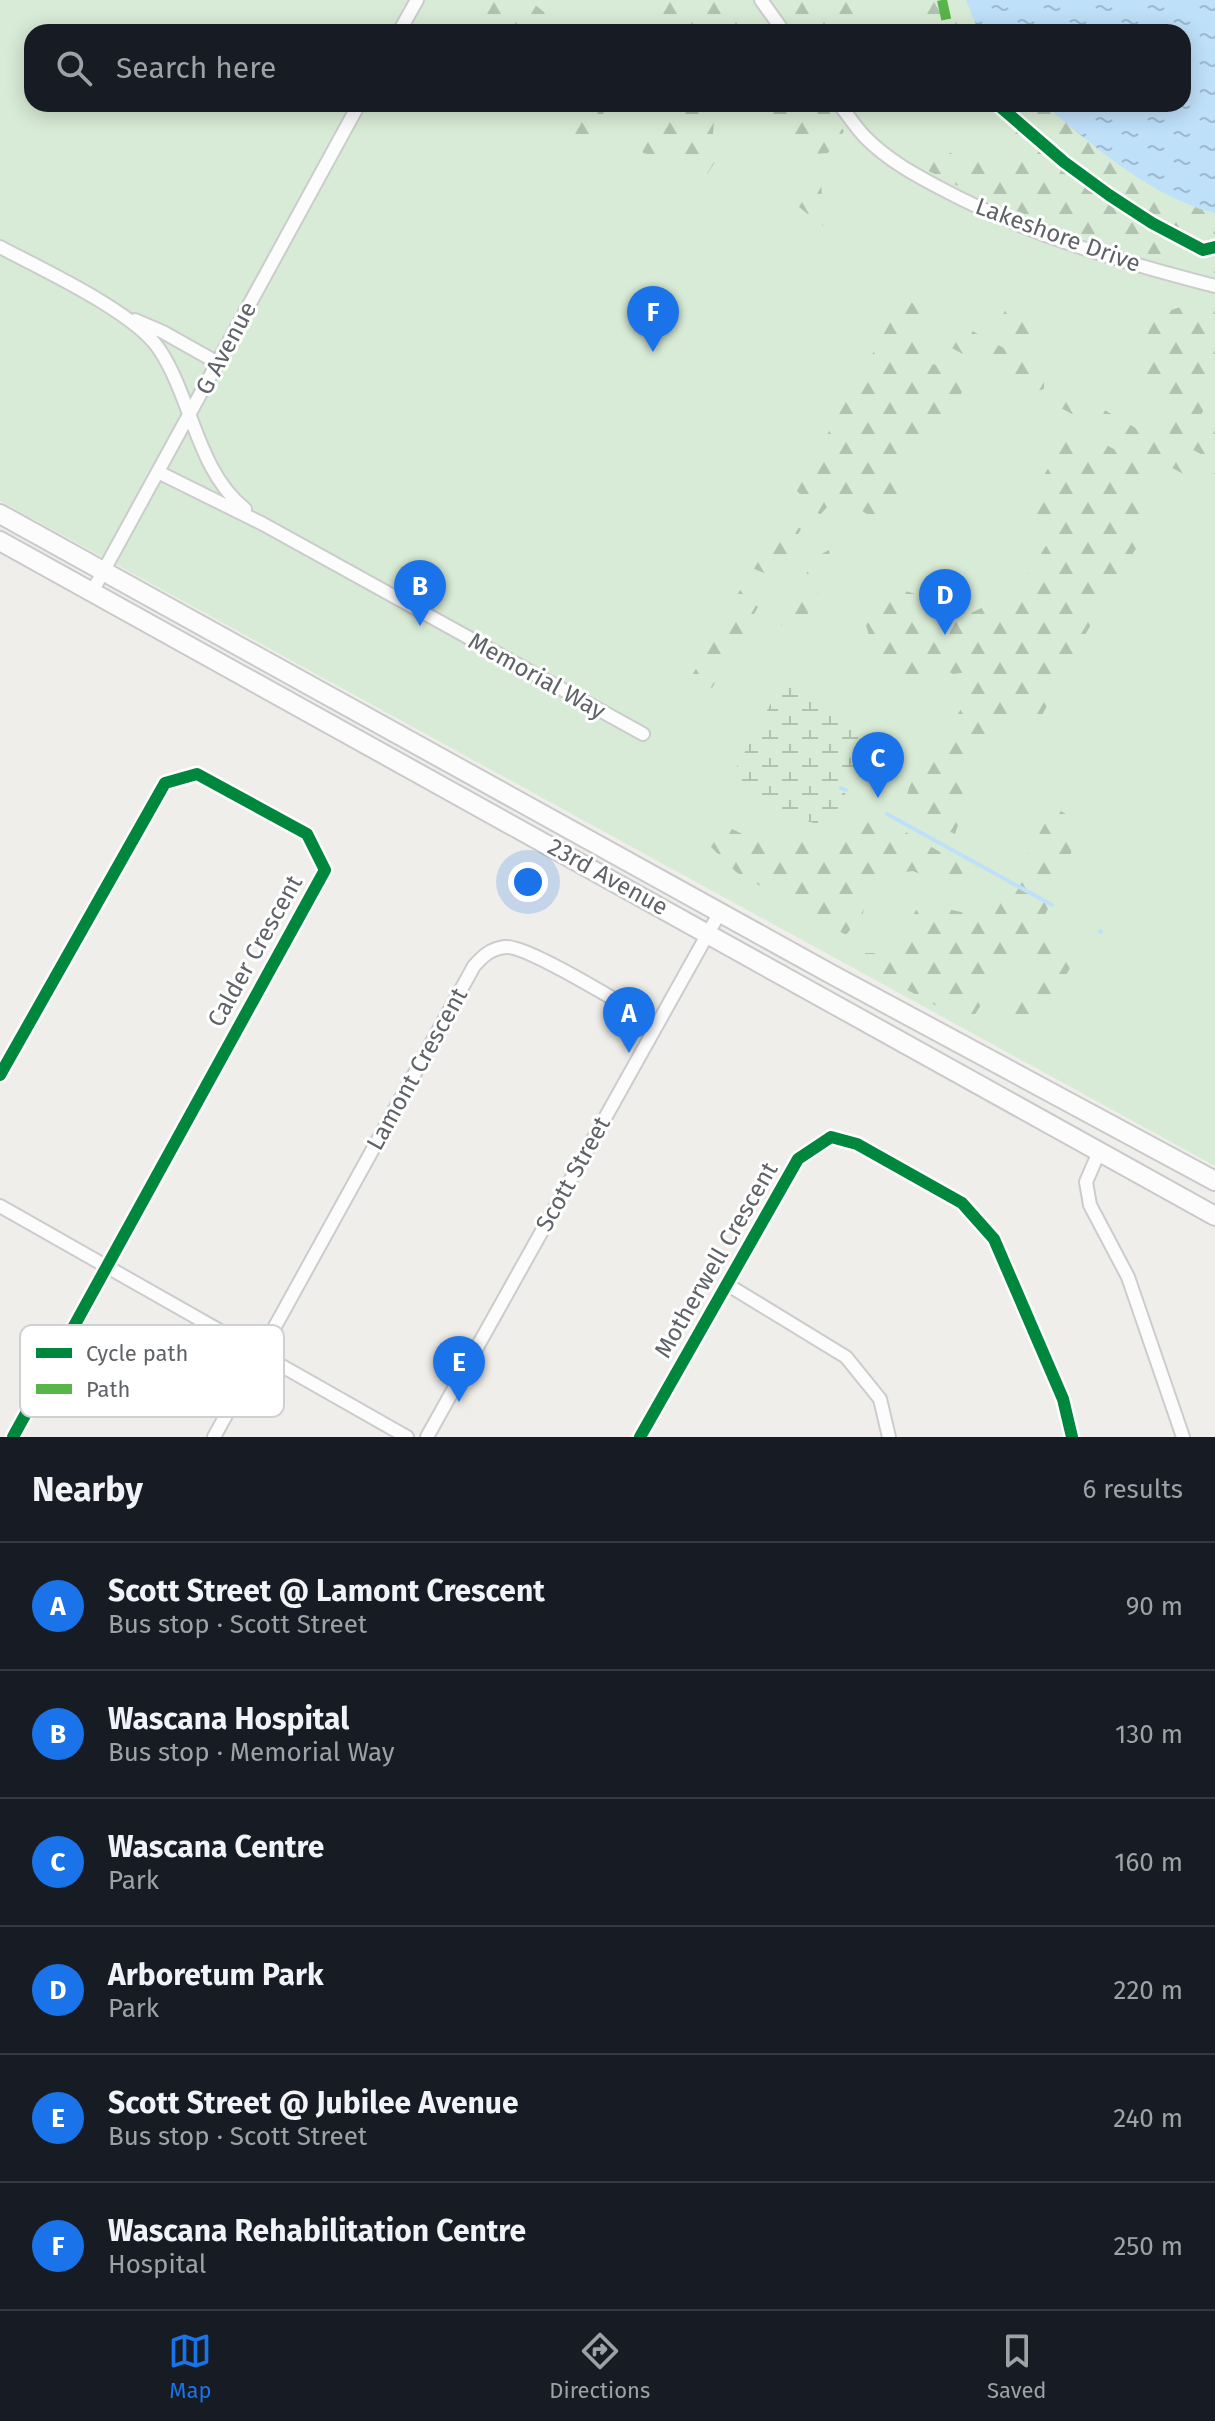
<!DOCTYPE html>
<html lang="en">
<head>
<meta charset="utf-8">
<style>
	:root { --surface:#171b24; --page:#242831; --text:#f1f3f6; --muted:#9ea1a6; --line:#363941; --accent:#1a73e8 }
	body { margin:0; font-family:"Fira Sans",sans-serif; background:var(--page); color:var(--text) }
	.you { position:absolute; left:528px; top:882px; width:28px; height:28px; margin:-20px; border:6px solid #fff; border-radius:50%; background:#1a73e8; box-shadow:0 0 0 12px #1a73e833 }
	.badge { display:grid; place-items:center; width:52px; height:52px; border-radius:50%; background:var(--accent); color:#fff; font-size:26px; font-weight:700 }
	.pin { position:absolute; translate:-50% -66px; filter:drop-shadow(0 2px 4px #0008) }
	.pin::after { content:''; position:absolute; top:42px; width:28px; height:24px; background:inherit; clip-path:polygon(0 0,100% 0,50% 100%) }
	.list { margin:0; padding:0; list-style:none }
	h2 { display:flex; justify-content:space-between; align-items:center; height:104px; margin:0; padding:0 32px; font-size:34px }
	h2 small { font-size:26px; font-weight:400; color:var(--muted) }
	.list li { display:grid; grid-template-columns:52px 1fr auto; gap:24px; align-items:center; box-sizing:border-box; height:128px; padding:0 32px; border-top:2px solid var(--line) }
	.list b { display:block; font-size:30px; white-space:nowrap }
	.list p { margin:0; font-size:26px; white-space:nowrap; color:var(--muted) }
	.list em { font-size:26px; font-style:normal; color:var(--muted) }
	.icon { flex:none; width:44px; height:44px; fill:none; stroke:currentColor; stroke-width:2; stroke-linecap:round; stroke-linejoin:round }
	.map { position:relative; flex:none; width:1215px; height:1437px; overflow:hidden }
	.search { position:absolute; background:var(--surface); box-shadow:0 4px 20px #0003; left:24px; right:24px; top:24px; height:88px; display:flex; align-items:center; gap:20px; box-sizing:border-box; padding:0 28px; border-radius:24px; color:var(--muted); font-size:30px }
	.sheet { height:872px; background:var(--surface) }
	nav { display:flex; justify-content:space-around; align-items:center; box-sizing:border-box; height:112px; border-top:2px solid var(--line); background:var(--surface); font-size:22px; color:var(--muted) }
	nav a { display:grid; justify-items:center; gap:4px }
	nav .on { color:var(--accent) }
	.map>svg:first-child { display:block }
	.green { fill:#d8ebd6; fill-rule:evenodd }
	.forest { fill:url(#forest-firs) }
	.wetland { fill:url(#wetland-marsh) }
	.water { fill:url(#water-ripples) }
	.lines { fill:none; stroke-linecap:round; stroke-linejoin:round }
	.stream { stroke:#bfe0f9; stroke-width:4 }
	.street-casing { stroke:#cbcccc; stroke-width:16 }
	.secondary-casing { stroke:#cacacb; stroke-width:22 }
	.street { stroke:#fdfcfc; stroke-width:12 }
	.secondary { stroke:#fdfcfc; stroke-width:18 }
	.quiet { stroke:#58b549; stroke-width:10; stroke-dasharray:20 10; stroke-linecap:butt }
	.cycleway-casing { stroke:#fff; stroke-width:17 }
	.cycleway { stroke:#00873e; stroke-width:12 }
	.labels { text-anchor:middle; stroke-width:6; stroke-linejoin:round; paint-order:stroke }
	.street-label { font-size:24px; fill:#5f6368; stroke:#fff }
	.key { fill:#fff; stroke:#cfd0d2; stroke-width:2 }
	.key-label { font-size:22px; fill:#5f6368 }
</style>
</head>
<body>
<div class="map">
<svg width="1215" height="1437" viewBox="0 0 1215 1437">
	<defs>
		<pattern id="forest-firs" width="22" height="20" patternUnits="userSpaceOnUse" patternTransform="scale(2)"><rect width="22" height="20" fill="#d8ebd6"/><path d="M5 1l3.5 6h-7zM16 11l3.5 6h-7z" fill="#b2c2b1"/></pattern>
		<pattern id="wetland-marsh" width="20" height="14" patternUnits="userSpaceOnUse" patternTransform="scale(2)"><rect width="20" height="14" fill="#d8ebd6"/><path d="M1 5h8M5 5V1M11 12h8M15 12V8" fill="none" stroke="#b2c2b1"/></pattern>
		<pattern id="water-ripples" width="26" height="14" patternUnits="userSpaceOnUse" patternTransform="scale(2)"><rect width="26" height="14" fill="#bfe0f9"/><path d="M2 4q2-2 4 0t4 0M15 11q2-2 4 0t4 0" fill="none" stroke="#9eb9cd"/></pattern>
	</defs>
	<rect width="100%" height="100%" fill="#efeeea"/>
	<path class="green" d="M0,0h1215v1166l-1215,-665zM32,32h1151v72h-1151z"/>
	<path class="forest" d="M482,0h47l40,32h-58l-29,-18z
		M673,0h66l7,22 -5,10h-90l3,-22z
		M776,0h74l15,32h-66z
		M911,0h55l13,32h-22l-3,-7 -11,7h-25l5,-21z
		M589,104h18l-20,50 -19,-11z
		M673,104h42l-2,30 8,18 -16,26 -26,-17 -36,-8 -7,-31 33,-7z
		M768,104h55l21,27 -16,22 -30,2 -33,-49z
		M1003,104h40l103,80 54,25 15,4v60l-162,-47 -93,-39 -53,-27 29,-13 34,14 32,-6 28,9 5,-7 -34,-38z
		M792,174l29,2 2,50 -33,-26z
		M1212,296l3,1v90l-16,32 16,9v34l-45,-25 -2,-33 -19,-15 -8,-42 16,-32z
		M904,298l24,14 -7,27 4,24 31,5 13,12 -46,79 -18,-10 -10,20 17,14 -14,24 -26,10 -35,-21 -17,19 -24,-25z
		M1006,308l29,7 14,22 -16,16 -38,-18z
		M954,321l90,49v19l-11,3 -85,-46 -5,-12z
		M1070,390l145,84v17l-156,-84 -2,-12z
		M1068,430l30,10 54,31 -9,28 14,14 -78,132 -40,76 -24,-16 -14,23 -37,46 -3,42 -6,18 -48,-21c-8,-40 45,-84 63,-118 4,-7 5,-17 6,-24l-23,3 -25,-13 -14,21 -38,-21 -10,-36 30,-37 77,24 45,-22 36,-57 -29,-21z
		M781,516l20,13 -27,48 -22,-9z
		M829,550l2,15 -31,65 -19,-5 4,-14 31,-54z
		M740,590l18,17 -46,81 -23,-7z
		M1054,807l29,17 -42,101 35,32 -48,88 -20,-29 31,-49 -26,-14 -39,63 -39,-11 -72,-39 2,-13h23l33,-50 71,16z
		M864,808l102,59 -12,22 -41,-18 -41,5 -9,37 -17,22 -110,-63 -35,-35 13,-17 69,34 21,-18 41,2z"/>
	<path class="wetland" d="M790,685l42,26 29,12c3,5 8,13 8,18 1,7 -33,69 -38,82l-6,3 -37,-10 -57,-38 48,-90z"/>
	<path class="water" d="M966,0h249v213c-66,-17 -121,-67 -172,-109h140v-72h-204z"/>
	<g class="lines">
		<path class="stream" d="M841,788l5,2
			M887,814l165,91
			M1100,931l1,1"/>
		<defs>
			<path id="street" d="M761,0l23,32
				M399,32l18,-32
				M839,104c9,11 17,24 27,34 22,22 49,37 76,51 86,46 180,73 273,97
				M0,247c41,22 135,65 159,102 33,49 38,122 86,160
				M135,320l28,12 55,31
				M158,472l105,52 380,210
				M92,592l267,-488
				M0,1075l165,-292 32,-9 110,60 18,36 -312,567
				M1099,1152l-13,30 4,23 38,72 55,160
				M0,1206l407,231
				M728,1285l118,72 34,42 9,38
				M214,1437l260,-471c9,-10 16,-17 31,-19 22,-3 126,63 151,77
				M427,1437l293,-525
				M640,1437l158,-278 33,-22 26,7 105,59 32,36 69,160 9,38"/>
			<path id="secondary" d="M0,514l831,460 384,207
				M0,541l1215,675"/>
		</defs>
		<use href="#street" class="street-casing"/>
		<use href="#secondary" class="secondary-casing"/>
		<use href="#street" class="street"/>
		<use href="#secondary" class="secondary"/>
		<path class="quiet" d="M942,0l7,32"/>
		<defs>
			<path id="cycleway" d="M997,104l67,58 45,33 43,28 51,27 12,-3
				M0,1075l165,-292 32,-9 110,60 18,36 -312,567
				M640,1437l158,-278 33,-22 26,7 105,59 32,36 69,160 9,38"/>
		</defs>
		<use href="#cycleway" class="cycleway-casing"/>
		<use href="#cycleway" class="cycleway"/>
	</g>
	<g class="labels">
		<g class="street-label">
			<text transform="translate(1058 235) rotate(20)" y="8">Lakeshore Drive</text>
			<text transform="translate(226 348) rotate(-62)" y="8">G Avenue</text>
			<text transform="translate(537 676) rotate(29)" y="8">Memorial Way</text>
			<text transform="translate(608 877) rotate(29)" y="8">23rd Avenue</text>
			<text transform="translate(255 951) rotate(-61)" y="8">Calder Crescent</text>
			<text transform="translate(417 1069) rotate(-61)" y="8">Lamont Crescent</text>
			<text transform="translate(573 1174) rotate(-61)" y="8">Scott Street</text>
			<text transform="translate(716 1260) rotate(-60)" y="8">Motherwell Crescent</text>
		</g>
	</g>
	<rect x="20" y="1325" width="264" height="92" rx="12" class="key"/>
	<rect x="36" y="1348" width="36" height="10" fill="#00873e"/>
	<rect x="36" y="1384" width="36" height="10" fill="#58b549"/>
	<g class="key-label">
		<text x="86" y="1361">Cycle path</text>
		<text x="86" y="1397">Path</text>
	</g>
</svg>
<div class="you"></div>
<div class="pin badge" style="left:629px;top:1053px">A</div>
<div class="pin badge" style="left:420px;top:626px">B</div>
<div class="pin badge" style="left:878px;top:798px">C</div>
<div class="pin badge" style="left:945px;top:635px">D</div>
<div class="pin badge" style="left:459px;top:1402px">E</div>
<div class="pin badge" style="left:653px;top:352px">F</div>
<div class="search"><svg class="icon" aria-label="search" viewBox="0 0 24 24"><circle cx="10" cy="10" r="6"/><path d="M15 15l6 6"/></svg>Search here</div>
</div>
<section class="sheet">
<h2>Nearby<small>6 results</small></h2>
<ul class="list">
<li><span class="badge">A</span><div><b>Scott Street @ Lamont Crescent</b><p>Bus stop · Scott Street</p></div><em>90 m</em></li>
<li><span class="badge">B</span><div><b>Wascana Hospital</b><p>Bus stop · Memorial Way</p></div><em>130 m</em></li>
<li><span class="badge">C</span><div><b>Wascana Centre</b><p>Park</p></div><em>160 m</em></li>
<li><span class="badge">D</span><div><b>Arboretum Park</b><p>Park</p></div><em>220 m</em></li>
<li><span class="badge">E</span><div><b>Scott Street @ Jubilee Avenue</b><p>Bus stop · Scott Street</p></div><em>240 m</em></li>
<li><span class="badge">F</span><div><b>Wascana Rehabilitation Centre</b><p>Hospital</p></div><em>250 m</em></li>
</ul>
</section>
<nav>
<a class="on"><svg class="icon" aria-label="map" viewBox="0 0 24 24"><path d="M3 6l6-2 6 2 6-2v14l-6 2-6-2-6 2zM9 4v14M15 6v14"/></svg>Map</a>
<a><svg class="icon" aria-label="directions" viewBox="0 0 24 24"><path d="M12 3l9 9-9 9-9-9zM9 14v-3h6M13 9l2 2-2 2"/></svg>Directions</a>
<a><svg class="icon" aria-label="saved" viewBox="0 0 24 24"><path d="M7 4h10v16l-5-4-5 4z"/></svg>Saved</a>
</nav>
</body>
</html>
